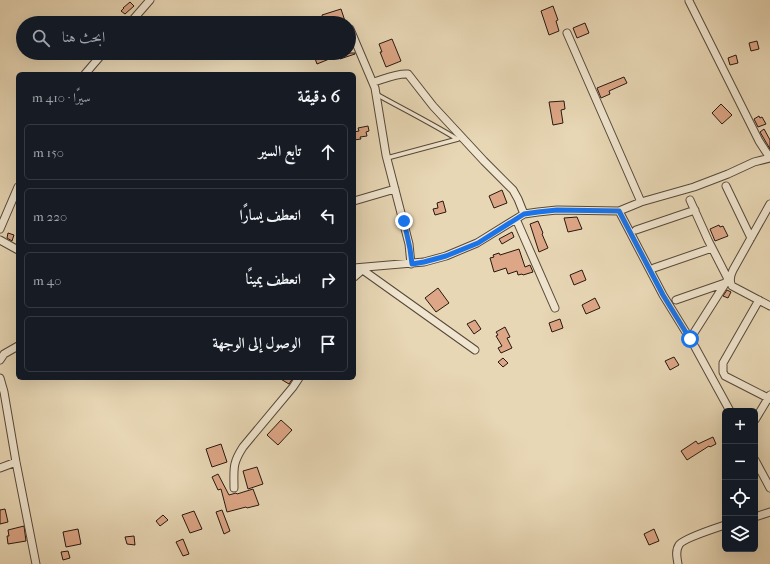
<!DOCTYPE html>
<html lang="ar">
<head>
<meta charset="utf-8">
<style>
	:root { --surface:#171b24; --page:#20242c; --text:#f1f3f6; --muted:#9ea1a6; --line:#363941 }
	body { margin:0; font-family:"IM FELL French Canon",Amiri,serif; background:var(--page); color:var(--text); direction:rtl }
	.controls { position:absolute; right:12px; bottom:12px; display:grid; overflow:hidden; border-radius:6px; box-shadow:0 4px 16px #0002 }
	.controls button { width:36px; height:36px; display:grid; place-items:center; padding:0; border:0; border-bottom:1px solid var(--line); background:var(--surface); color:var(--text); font:20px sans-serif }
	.stop { position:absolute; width:12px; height:12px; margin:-9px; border:3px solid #1a73e8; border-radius:50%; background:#fff }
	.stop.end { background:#1a73e8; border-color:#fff; box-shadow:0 1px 4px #0008 }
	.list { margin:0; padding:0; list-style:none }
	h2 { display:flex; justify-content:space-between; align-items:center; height:52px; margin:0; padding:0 16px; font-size:17px }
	h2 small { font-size:13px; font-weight:400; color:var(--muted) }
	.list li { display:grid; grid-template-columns:26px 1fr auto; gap:12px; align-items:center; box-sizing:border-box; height:56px; margin:0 8px 8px; padding:0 8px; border:1px solid var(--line); border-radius:6px }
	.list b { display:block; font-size:15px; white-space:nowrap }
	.list em { font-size:13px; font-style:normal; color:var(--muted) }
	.icon { flex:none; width:22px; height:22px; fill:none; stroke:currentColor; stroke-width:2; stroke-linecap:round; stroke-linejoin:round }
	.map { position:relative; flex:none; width:770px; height:564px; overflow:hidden; direction:ltr }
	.search { position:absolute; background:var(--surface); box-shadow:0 4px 16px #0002; left:16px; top:16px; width:340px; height:44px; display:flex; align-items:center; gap:10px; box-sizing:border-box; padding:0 14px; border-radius:22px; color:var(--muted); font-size:15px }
	.panel { position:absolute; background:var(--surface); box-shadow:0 4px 16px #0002; left:16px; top:72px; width:340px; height:308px; border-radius:6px; direction:rtl }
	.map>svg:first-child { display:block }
	.building { fill:#dda686; stroke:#261811 }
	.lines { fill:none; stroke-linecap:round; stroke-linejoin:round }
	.lane-casing { stroke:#56483a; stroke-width:5.5 }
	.street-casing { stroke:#56483a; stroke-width:9 }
	.lane { stroke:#f0e5cf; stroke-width:3.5 }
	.street { stroke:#f0e5cf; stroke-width:7 }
	.route { stroke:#1a73e8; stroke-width:5 }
</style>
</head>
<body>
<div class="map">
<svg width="770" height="564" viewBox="0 0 770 564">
	<rect width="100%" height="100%" fill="#e8d7b5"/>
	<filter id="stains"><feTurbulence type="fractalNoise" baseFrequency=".005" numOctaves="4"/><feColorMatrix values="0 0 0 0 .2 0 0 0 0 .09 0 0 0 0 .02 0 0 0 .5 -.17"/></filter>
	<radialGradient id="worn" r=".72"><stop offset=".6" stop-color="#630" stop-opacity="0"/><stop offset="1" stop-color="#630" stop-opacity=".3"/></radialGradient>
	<path class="building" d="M130,2l4,4 -9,8 -4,-3 3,-3h-1z
		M553,6l5,14 -2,1 3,10 -10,4 -8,-24z
		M341,9l4,12 -6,2h-15l-2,-8z
		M585,23l4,10 -12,5 -4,-10z
		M392,39l9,22 -15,6 -6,-15h2l-3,-8z
		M757,41l2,8 -8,2 -2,-8z
		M313,53h42v1l-15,5 -1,-4 -22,9z
		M736,55l2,8 -8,2 -2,-7z
		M624,77l3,6 -18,8 1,3 -9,4 -4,-10z
		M564,101l1,8 -4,1 2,13 -10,2 -4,-23z
		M721,104l11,11 -10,9 -10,-11z
		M759,116l1,2 2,-1 4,7 -8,3 -4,-8z
		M368,126l1,5 -3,1 1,4 -7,1 1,2 -7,1v-8l5,-1 -1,-3z
		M764,129l6,11v9l-10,-17z
		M502,190l5,13 -13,5 -5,-12z
		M443,201l3,11 -11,3 -2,-6 5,-1 -1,-5z
		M577,217l5,12 -14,3 -4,-14z
		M538,221l5,12 -1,1 6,14 -9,4 -9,-28z
		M719,225l1,2 3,-1 5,10 -13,5 -5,-12z
		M512,232l2,5 -12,7 -3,-5z
		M8,233l6,2 -2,6 -5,-3z
		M519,249l6,18 5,-2 3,7 -10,3 -1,-1 -4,1 -1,-4 -9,3 -2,-6 -12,4 -4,-14 4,-1 -1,-2 6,-2 1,2z
		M582,270l4,10 -12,5 -4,-10z
		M438,288l11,15 -13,9 -11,-14z
		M727,290l4,2 -3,6 -5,-2z
		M595,298l5,10 -14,6 -4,-9z
		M560,319l3,9 -11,4 -3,-9z
		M475,320l6,9 -7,5 -7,-10z
		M505,327l5,10 -3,1 5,10 -11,5 -3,-5 4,-2 -6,-10 2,-1 -2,-3z
		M674,357l5,8 -9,5 -5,-9z
		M503,358l5,5 -5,4 -5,-5z
		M279,378h14l-4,6z
		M281,420l11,10 -14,15 -11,-10z
		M713,437l3,7 -6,3 -1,-1 -22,14 -6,-9 15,-10 2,3z
		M221,444l6,18 -15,5 -6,-18z
		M257,467l6,17 -15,5 -5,-18z
		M218,474l11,21 7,-2 1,1 16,-5 6,16 -12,3 -1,-1 -19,5 -6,-23 -3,1 -6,-13z
		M5,509l3,13 -8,2v-14z
		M222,510l8,21 -6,3 -8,-22z
		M194,511l8,18 -12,4 -8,-18z
		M163,515l5,5 -8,6 -4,-5z
		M24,526l2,15 -18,3 -1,-8h2l-1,-6z
		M78,529l3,15 -15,3 -3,-15z
		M654,529l5,12 -10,4 -5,-11z
		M134,536l1,9 -8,-1 -2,-7z
		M183,539l6,15 -6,2 -7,-14z
		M68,551l2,7 -7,2 -2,-8z"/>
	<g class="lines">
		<defs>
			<path id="lane" d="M376,94c27,15 55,29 81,45
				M387,158l71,-19"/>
			<path id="street" d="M689,1l70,140 11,17
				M130,23l20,-23
				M350,29l25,59 11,67 23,89 2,20
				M567,33l74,169
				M85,74l18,-21
				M374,82c10,-3 23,-9 34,-8l25,32 51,55 29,29 5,9 6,15
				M726,186l25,52
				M690,200l18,40 22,43
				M354,201l41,-12
				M770,204l-37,66c-3,6 -4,11 -1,16l38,20
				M516,219l39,89
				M0,229l18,-42
				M636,230l59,-20
				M0,240l18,10
				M354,268l70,-6 22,-6 31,-13 47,-29 14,-2 19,-2 62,1
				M360,268l115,82
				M654,268l58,-20
				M354,277l8,-7
				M676,300l49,-17
				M759,300l-36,63v9l2,4 45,23
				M690,339l40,-63
				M0,360l4,-6 14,-8
				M0,378l4,14 12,70 20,102
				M730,411l-35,-64 -32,-52 -44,-84 22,-9 53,-15 34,-13 26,-12 16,-4
				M755,420l15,-25
				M755,460l15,28
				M0,468l16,-6
				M234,488c0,-19 -2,-24 9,-41l50,-60 6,-9
				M755,517l15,-5
				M678,564c-1,-6 -3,-13 1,-19 3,-6 37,-17 46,-20"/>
		</defs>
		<use href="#lane" class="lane-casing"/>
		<use href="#street" class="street-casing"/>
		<use href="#lane" class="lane"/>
		<use href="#street" class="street"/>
	</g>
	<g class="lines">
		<path class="route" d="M404,221l6,28 2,15 12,-2 22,-6 32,-13 46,-29 14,-2 19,-2 62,1 44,84 27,44"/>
	</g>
	<rect width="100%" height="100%" filter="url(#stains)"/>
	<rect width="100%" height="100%" fill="url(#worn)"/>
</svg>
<div class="controls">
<button>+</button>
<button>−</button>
<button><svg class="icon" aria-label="locate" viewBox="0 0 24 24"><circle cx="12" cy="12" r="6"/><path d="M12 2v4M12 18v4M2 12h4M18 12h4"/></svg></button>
<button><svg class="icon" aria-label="layers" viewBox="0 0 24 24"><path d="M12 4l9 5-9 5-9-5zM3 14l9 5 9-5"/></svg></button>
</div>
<div class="stop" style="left:690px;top:339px"></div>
<div class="stop end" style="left:404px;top:221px"></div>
<div class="search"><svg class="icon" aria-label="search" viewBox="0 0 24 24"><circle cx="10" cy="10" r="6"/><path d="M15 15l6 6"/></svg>ابحث هنا</div>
<section class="panel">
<h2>6 دقيقة<small>سيرًا · 410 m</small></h2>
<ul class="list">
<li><svg class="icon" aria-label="ahead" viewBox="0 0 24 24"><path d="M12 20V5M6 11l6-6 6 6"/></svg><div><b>تابع السير</b></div><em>150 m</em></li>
<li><svg class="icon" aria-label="left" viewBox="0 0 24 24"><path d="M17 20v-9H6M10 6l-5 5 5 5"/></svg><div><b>انعطف يسارًا</b></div><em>220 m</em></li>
<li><svg class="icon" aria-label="right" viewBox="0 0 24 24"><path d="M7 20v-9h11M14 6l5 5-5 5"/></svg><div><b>انعطف يمينًا</b></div><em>40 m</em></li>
<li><svg class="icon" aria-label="arrive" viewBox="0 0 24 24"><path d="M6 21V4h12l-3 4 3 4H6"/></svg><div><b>الوصول إلى الوجهة</b></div></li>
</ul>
</section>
</div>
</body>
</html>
